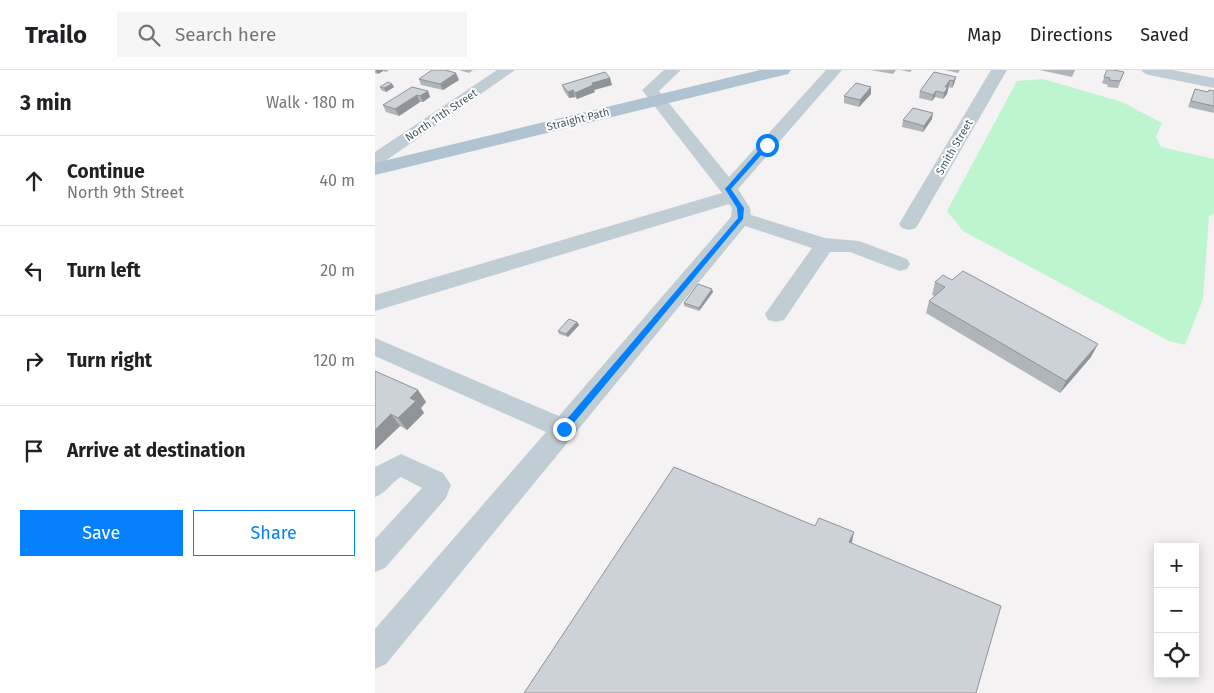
<!DOCTYPE html>
<html lang="en">
<head>
<meta charset="utf-8">
<style>
	:root { --surface:#fff; --page:#f6f6f6; --text:#202124; --muted:#757577; --line:#e0e0e0; --accent:#0480fc }
	body { margin:0; font-family:"Fira Sans",sans-serif; background:var(--page); color:var(--text) }
	.controls { position:absolute; right:15px; bottom:15px; display:grid; overflow:hidden; border-radius:0px; box-shadow:0 2px 12px #0003 }
	.controls button { width:45px; height:45px; display:grid; place-items:center; padding:0; border:0; border-bottom:1px solid var(--line); background:var(--surface); color:var(--text); font:25px sans-serif }
	.stop { position:absolute; width:15px; height:15px; margin:-11px; border:4px solid #0480fc; border-radius:50%; background:#fff }
	.stop.end { background:#0480fc; border-color:#fff; box-shadow:0 1px 5px #0008 }
	.list { margin:0; padding:0; list-style:none }
	h2 { display:flex; justify-content:space-between; align-items:center; height:65px; margin:0; padding:0 20px; font-size:21px }
	h2 small { font-size:16px; font-weight:400; color:var(--muted) }
	.list li { display:grid; grid-template-columns:32px 1fr auto; gap:15px; align-items:center; box-sizing:border-box; height:90px; padding:0 20px; border-top:1px solid var(--line) }
	.list b { display:block; font-size:19px; white-space:nowrap }
	.list p { margin:0; font-size:16px; white-space:nowrap; color:var(--muted) }
	.list em { font-size:16px; font-style:normal; color:var(--muted) }
	.actions { display:flex; gap:10px; padding:15px 20px }
	.actions a { flex:1; padding:11px 0; border:1px solid var(--accent); border-radius:0px; text-align:center; font-size:18px; color:var(--accent) }
	.actions .main { background:var(--accent); color:#fff }
	.icon { flex:none; width:28px; height:28px; fill:none; stroke:currentColor; stroke-width:2; stroke-linecap:round; stroke-linejoin:round }
	.map { position:relative; flex:none; width:839px; height:623px; overflow:hidden }
	header { display:flex; align-items:center; gap:30px; box-sizing:border-box; height:70px; padding:0 25px; background:var(--surface); border-bottom:1px solid var(--line) }
	header strong { font-size:24px }
	nav { display:flex; gap:28px; margin-inline-start:auto; font-size:18px }
	.search { width:350px; height:45px; background:var(--page); display:flex; align-items:center; gap:12px; box-sizing:border-box; padding:0 18px; border-radius:0px; color:var(--muted); font-size:19px }
	main { display:flex }
	aside { flex:1; background:var(--surface) }
	.map>svg:first-child { display:block }
	.green { fill:#bdf5cf }
	.lines { fill:none; stroke-linecap:round; stroke-linejoin:round }
	.minor { fill:#c1cdd5; fill-rule:evenodd }
	.major { fill:#afc3d3; fill-rule:evenodd }
	.wall { fill:#b0b5ba }
	.shaded-wall { fill:#909397 }
	.building { fill:#cdd2d8; stroke:#909397 }
	.route { fill:#0480fc }
	.labels { text-anchor:middle; stroke-width:4; stroke-linejoin:round; paint-order:stroke }
	.far-street-label { font-size:11px; fill:#475762; stroke:#fff }
</style>
</head>
<body>
<header>
<strong>Trailo</strong>
<div class="search"><svg class="icon" aria-label="search" viewBox="0 0 24 24"><circle cx="10" cy="10" r="6"/><path d="M15 15l6 6"/></svg>Search here</div>
<nav><a>Map</a><a>Directions</a><a>Saved</a></nav>
</header>
<main>
<aside>
<h2>3 min<small>Walk · 180 m</small></h2>
<ul class="list">
<li><svg class="icon" aria-label="ahead" viewBox="0 0 24 24"><path d="M12 20V5M6 11l6-6 6 6"/></svg><div><b>Continue</b><p>North 9th Street</p></div><em>40 m</em></li>
<li><svg class="icon" aria-label="left" viewBox="0 0 24 24"><path d="M17 20v-9H6M10 6l-5 5 5 5"/></svg><div><b>Turn left</b></div><em>20 m</em></li>
<li><svg class="icon" aria-label="right" viewBox="0 0 24 24"><path d="M7 20v-9h11M14 6l5 5-5 5"/></svg><div><b>Turn right</b></div><em>120 m</em></li>
<li><svg class="icon" aria-label="arrive" viewBox="0 0 24 24"><path d="M6 21V4h12l-3 4 3 4H6"/></svg><div><b>Arrive at destination</b></div></li>
</ul>
<div class="actions"><a class="main">Save</a><a>Share</a></div>
</aside>
<div class="map">
<svg width="839" height="623" viewBox="0 0 839 623">
	<rect width="100%" height="100%" fill="#f4f2f2"/>
	<path class="green" d="M668,9l79,23 40,21 -6,14 5,10 53,12v55l-5,2 -6,83 -18,46 -16,-4 -206,-110 -16,-20 70,-130z"/>
	<g class="lines">
		<path class="minor" d="M122,0h18l-134,94 -6,1v-13z
			M289,0h17l-22,21 70,86 97,-107h16l-104,119 12,19 1,7 74,23 34,3 48,18 3,5 -3,5 -7,2 -50,-19h-20l-46,68 -8,2 -8,-2 -3,-6 47,-66 -67,-22 -359,438 -11,5v-40l171,-197 -171,-76v-18l184,78 172,-199 1,-9 -3,-4 -354,107v-16l347,-102 -80,-103z
			M616,0h16l-91,158 -7,2 -7,-2 -3,-4z
			M766,0h31l42,8v10l-65,-13 -5,-2z
			M26,384l42,19 8,12 -5,13 -61,70 -10,4v-33l47,-51 -21,-11c-11,6 -13,15 -26,20v-30z"/>
		<path class="major" d="M385,0h31l-3,4 -413,101v-12z"/>
	</g>
	<path class="wall" d="M0,0h14l-3,2 -3,-1 -5,3 -3,-1z
		M84,0h14l-4,3z
		M496,0h25l-3,4z
		M526,0h11l-2,2z
		M570,0h15l-2,3z
		M665,0h35l-3,7z
		M732,0l17,2 -6,16 -11,-1 1,-2 -6,-2z
		M581,7l-2,7 -2,4 -3,-1 -2,7 -4,5 -8,-2 -3,4 -13,-3 1,-7z
		M44,9l40,1 -16,10 -22,-5z
		M17,14l2,3 -8,5 -5,-2 -1,-3z
		M187,15h50l-18,5 1,2 -18,7 -2,-2 -6,1 -5,-7z
		M820,19l13,3 6,-1v22l-26,-6 4,-11z
		M53,21l2,6 -7,5h-3l-21,14 -13,-4 -3,-7z
		M496,24l-12,13 -15,-4v-7z
		M557,49l-9,13 -21,-5 1,-7z
		M577,210l139,77 -31,36 -134,-80 3,-12 6,-5 -3,-1 3,-13z
		M338,222l-14,19 -15,-5v-3z
		M202,252l2,3 -11,12 -9,-3 -1,-3z
		M0,301l43,19 8,12 -5,6 3,5 -17,17 -7,-4 -25,24z"/>
	<path class="shaded-wall" d="M1,0h7v1l-5,3z
		M81,3l3,7 -16,10 -3,-6z
		M581,7l-2,7 -2,4 1,-7z
		M235,8l2,7 -18,5 1,2 -18,7 -2,-6 17,-10z
		M575,10l-3,14 -4,5 2,-12z
		M17,14l2,3 -8,5 -2,-4z
		M496,17v7l-12,13 1,-7z
		M198,20l2,7 -6,1 -1,-6z
		M53,21l2,6 -7,5 -3,-6z
		M561,21l-1,6 -3,4 1,-6z
		M42,25l3,7 -21,14 -4,-7z
		M558,43l-1,6 -9,13 1,-6z
		M337,219l1,3 -14,19v-3z
		M202,252l2,3 -11,12 -2,-3z
		M723,274l-7,13 -31,36 6,-12z
		M43,320l8,12 -5,6 3,5 -17,17 -9,-12 12,-20z
		M16,344l9,12 -25,24v-20z
		M479,462l-2,10 -5,10 2,-10z"/>
	<path class="building" d="M57,0h13l11,3 -16,11 -21,-5z
		M732,0h7l10,2 -4,9 -11,-1 1,-2 -6,-1z
		M230,2l5,6 -18,5 1,2 -18,8 -2,-3 -5,2 -6,-7z
		M559,2l22,5 -3,4 -3,-1 -5,7h3l-4,6 -8,-2 -3,4 -13,-4z
		M13,12l4,2 -8,4 -4,-1z
		M481,13l15,4 -11,13 -16,-4z
		M37,17l16,4 -8,5 -3,-1 -22,14 -12,-4z
		M820,19l13,3 1,-2 5,1v15l-23,-5z
		M538,38l20,5 -9,13 -21,-6z
		M588,201l135,73 -32,37 -137,-80 16,-14 -10,-5 8,-7 9,5z
		M323,214l14,5 -13,19 -15,-5z
		M194,249l8,3 -11,12 -8,-3z
		M0,301l43,19 -8,8 6,3 -18,17 -7,-4 -16,16z
		M299,397l141,59 4,-8 35,14 -5,10 152,64 -25,87h-452z"/>
	<path class="route" d="M390,73l5,2 -39,44 13,19 -1,11 -176,212h-6v-5l177,-208 -1,-10 -12,-19z"/>
	<g class="labels">
		<g class="far-street-label">
			<text transform="translate(66 45) rotate(-34)" y="4">North 11th Street</text>
			<text transform="translate(203 49) rotate(-14)" y="4">Straight Path</text>
			<text transform="translate(579 77) rotate(-60)" y="4">Smith Street</text>
		</g>
	</g>
</svg>
<div class="controls">
<button>+</button>
<button>−</button>
<button><svg class="icon" aria-label="locate" viewBox="0 0 24 24"><circle cx="12" cy="12" r="6"/><path d="M12 2v4M12 18v4M2 12h4M18 12h4"/></svg></button>
</div>
<div class="stop" style="left:392px;top:75px"></div>
<div class="stop end" style="left:189px;top:359px"></div>
</div>
</main>
</body>
</html>
